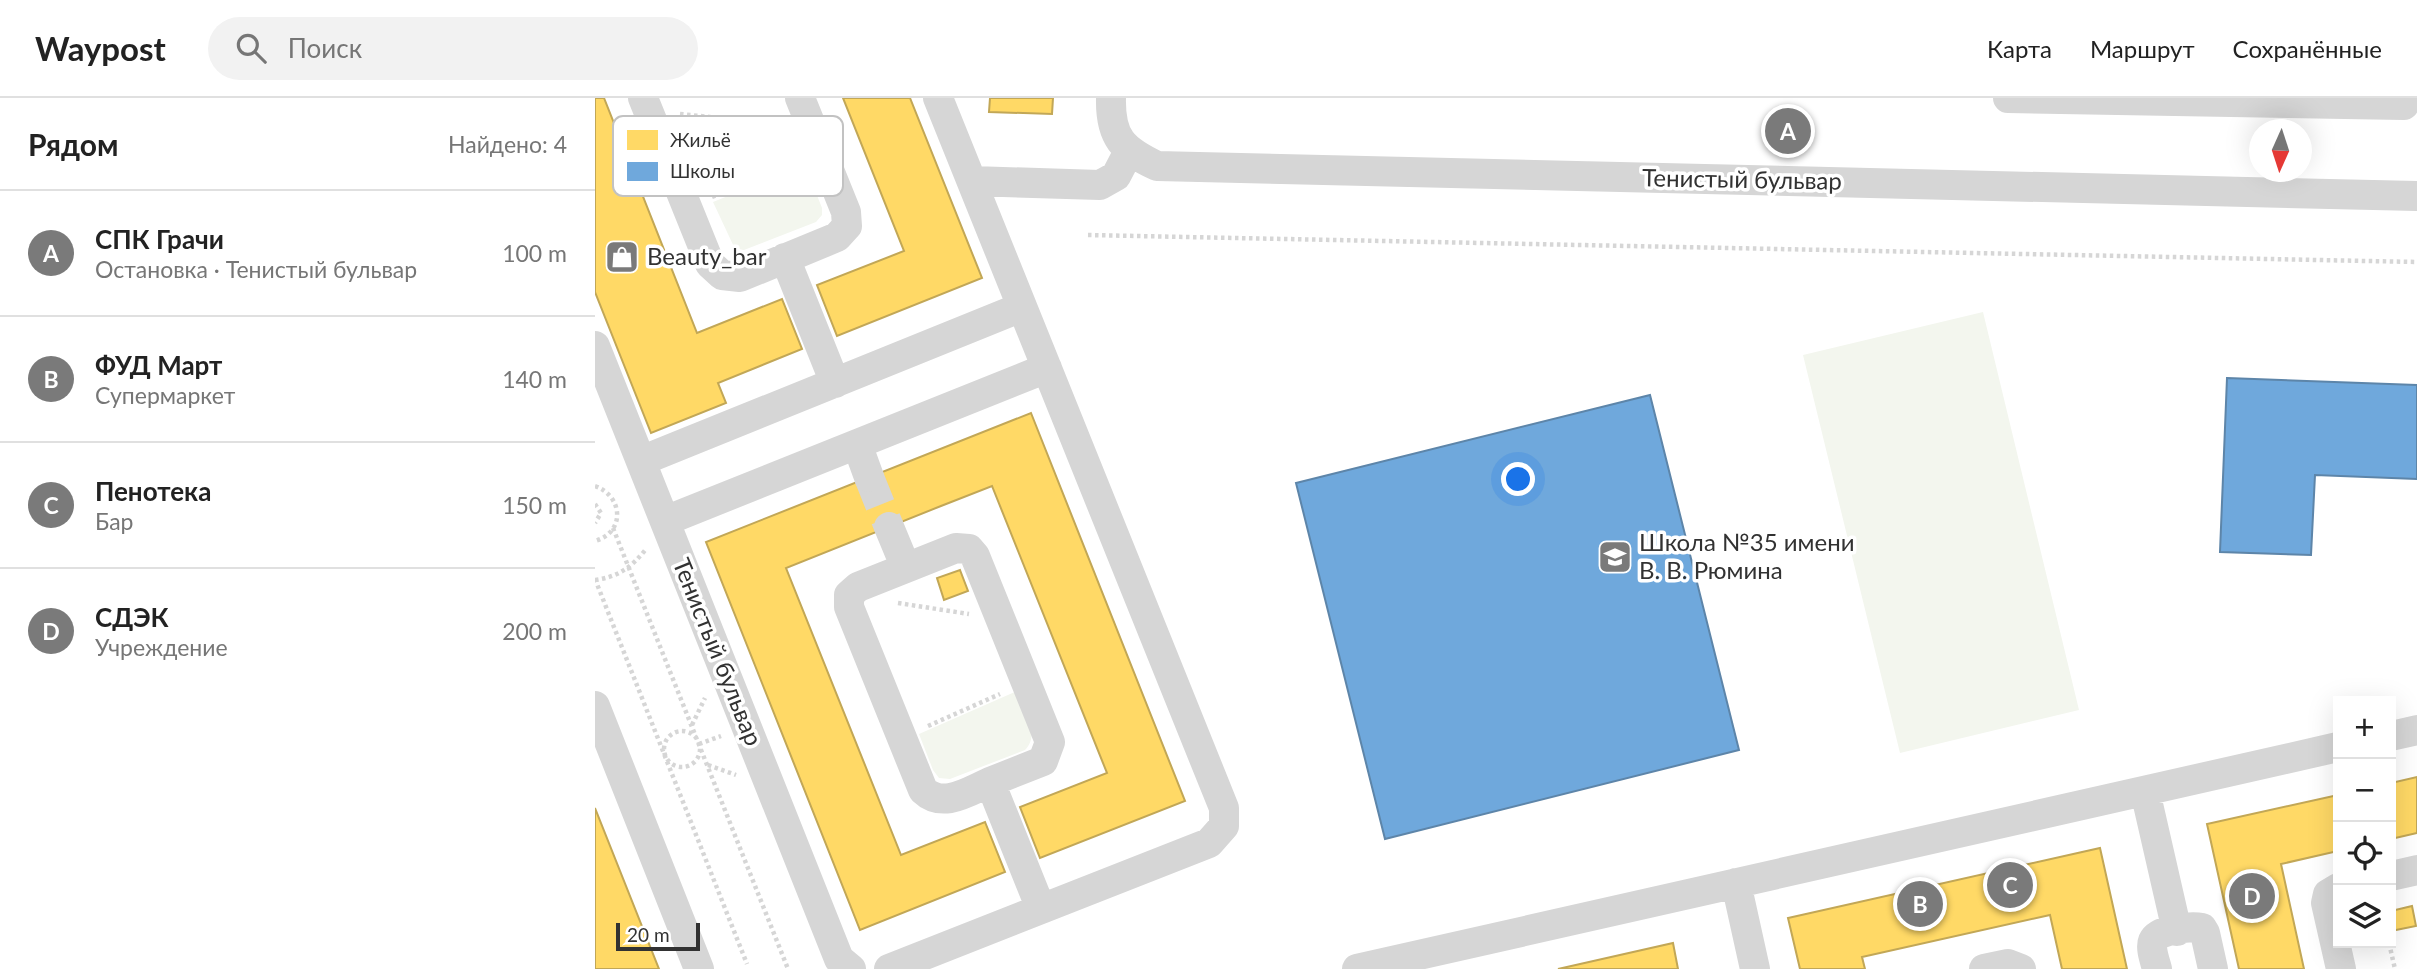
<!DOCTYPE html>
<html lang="ru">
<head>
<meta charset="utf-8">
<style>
	:root { --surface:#fff; --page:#f2f2f2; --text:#222; --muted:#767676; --line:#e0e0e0; --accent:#7a7a7a }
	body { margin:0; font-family:Lato,sans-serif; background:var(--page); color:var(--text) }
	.controls { position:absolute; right:21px; bottom:21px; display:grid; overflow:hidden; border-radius:0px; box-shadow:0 7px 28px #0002 }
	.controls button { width:63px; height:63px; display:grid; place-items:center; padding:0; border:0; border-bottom:2px solid var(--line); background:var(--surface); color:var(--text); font:35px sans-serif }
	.compass { position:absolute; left:1654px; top:21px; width:63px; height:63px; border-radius:50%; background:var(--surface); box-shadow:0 7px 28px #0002; rotate:183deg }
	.scale { position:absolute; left:21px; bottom:18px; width:84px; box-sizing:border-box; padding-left:7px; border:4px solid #323232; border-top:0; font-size:19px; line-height:24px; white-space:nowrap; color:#323232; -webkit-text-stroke:5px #fff; paint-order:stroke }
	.you { position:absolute; left:924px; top:382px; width:24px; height:24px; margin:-18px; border:5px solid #fff; border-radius:50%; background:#1a73e8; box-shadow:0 0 0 10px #1a73e833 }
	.badge { display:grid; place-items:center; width:46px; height:46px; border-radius:50%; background:var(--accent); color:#fff; font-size:23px; font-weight:700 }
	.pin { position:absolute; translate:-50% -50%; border:4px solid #fff; box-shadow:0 2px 7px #0006 }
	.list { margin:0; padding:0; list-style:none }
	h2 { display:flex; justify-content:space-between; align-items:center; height:91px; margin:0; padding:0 28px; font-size:30px }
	h2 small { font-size:23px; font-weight:400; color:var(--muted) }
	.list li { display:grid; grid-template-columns:46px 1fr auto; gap:21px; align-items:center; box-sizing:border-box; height:126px; padding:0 28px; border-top:2px solid var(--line) }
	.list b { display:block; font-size:26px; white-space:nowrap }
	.list p { margin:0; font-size:23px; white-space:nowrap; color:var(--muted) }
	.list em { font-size:23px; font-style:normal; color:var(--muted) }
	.icon { flex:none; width:38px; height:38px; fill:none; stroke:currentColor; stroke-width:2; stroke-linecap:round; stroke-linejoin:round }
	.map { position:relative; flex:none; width:1822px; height:871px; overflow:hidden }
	header { display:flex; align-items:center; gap:42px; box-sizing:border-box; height:98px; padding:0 35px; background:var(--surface); border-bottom:2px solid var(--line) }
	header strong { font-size:33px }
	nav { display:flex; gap:38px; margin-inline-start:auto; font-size:24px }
	.search { width:490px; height:63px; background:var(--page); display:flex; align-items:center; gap:18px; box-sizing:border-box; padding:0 24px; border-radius:38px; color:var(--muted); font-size:26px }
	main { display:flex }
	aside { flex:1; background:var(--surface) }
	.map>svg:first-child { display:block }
	.green { fill:#f3f6ee }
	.homes { fill:#ffd966; stroke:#c2a756; stroke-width:2 }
	.schools { fill:#6fa8dc; stroke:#5d85a9; stroke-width:2 }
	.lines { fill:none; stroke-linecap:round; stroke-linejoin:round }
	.minor-tunnel { stroke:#d6d6d6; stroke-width:30; stroke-dasharray:30 15; stroke-linecap:butt }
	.path { stroke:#d6d6d6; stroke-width:4.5; stroke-dasharray:3.5 3.5; stroke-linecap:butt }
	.minor { stroke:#d6d6d6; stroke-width:30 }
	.labels { text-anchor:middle; stroke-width:7; stroke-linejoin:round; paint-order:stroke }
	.street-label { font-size:24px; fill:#323232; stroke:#fff }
	.poi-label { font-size:24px; fill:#323232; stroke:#fff; text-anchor:start }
	.key { fill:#fff; stroke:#c2c2c2; stroke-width:2 }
	.key-label { font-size:19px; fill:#323232 }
</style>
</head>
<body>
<header>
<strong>Waypost</strong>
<div class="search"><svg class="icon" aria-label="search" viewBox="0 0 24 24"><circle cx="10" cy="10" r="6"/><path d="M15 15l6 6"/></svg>Поиск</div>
<nav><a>Карта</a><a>Маршрут</a><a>Сохранённые</a></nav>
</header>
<main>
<aside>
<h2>Рядом<small>Найдено: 4</small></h2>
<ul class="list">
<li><span class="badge">A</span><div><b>СПК Грачи</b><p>Остановка · Тенистый бульвар</p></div><em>100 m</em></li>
<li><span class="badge">B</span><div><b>ФУД Март</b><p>Супермаркет</p></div><em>140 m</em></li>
<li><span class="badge">C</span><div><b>Пенотека</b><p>Бар</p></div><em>150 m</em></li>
<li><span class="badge">D</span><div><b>СДЭК</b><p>Учреждение</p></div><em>200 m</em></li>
</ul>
</aside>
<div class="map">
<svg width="1822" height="871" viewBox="0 0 1822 871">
	<rect width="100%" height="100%" fill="#fff"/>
	<path class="green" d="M210,67l17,43v7l-6,7 -72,28 -9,-1 -22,-47z
		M1388,214l96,398 -179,43 -97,-398z
		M422,593c7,18 24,43 8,59l-75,29 -11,-1 -6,-8 -14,-36z"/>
	<path class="homes" d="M0,0h9l93,235 85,-34 20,50 -84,34 8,20 -75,30 -56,-141z
		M248,0h67l72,180 -145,58 -20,-51 87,-34z
		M395,0h63l-1,16 -63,-2z
		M436,315l154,388 -145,57 -20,-51 87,-34 -115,-287 -51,20 -155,62 115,287 84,-33 20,50 -145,58 -154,-388z
		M365,472l8,21 -24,9 -7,-22z
		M1822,679v56l-26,6v-56z
		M1743,697v56l-57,13 23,105h-65l-32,-145z
		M0,710l64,161h-64z
		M1505,750l27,121h-65l-12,-54 -188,42 3,12h-65l-12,-51z
		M1817,808l4,20 -25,5v-20z
		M1078,845l5,26h-120z"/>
	<path class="schools" d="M1632,280l190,7v94l-102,-4 -4,80 -91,-3z
		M1055,297l89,355 -354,89 -89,-356z"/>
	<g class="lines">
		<path class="minor-tunnel" d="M274,379l20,50"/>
		<path class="path" d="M85,16l99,10
			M117,99l86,-35
			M493,137l1329,27
			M0,388c28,10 31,46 0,55
			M0,406l6,9 -6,10
			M18,430l175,441
			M0,481l152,385
			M0,482c23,-3 37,-13 51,-31
			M303,505l71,11
			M97,627l13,-27
			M333,628l72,-32
			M69 651a18 18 0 1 1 36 0a18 18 0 1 1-36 0Z
			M104,646l22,-8
			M113,667l28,10
			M1794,845l6,26"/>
		<path class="minor" d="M48,0l67,166 12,11 18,2 97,-40 10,-11 -1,-14 -46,-114
			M516,0c-1,40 12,52 46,68l1260,30
			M1413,0l396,7
			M377,83l128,4 16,-9 12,-23
			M190,160l50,125
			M0,248l244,613 12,10
			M262,346l12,33
			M46,363l381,-154
			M70,423l382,-153
			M294,429l17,41
			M0,608l104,263
			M1796,638l26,-6
			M395,684c-23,10 -47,27 -67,8l-74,-183v-12l9,-8 98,-39 13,1 6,7 75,186 -7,19 -53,21 51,127
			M1550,693l32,140
			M1796,778l26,-6
			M1141,785l19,86
			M1743,790l-10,6 -2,9 15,66
			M294,871l320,-126 15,-17v-18l-286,-710
			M762,871l981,-222
			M1389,871l24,-5 13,5
			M1562,871c-2,-8 -7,-21 -4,-28 5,-12 38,-15 49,-13l3,5 8,36"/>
	</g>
	<defs>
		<symbol id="shop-square" viewBox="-11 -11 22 22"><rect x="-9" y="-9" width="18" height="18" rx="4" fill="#7a7a7a" stroke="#fff"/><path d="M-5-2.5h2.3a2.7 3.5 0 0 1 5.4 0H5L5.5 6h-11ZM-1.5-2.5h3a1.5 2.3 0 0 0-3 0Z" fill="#fff"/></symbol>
		<symbol id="school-square" viewBox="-11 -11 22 22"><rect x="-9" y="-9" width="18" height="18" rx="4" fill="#7a7a7a" stroke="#fff"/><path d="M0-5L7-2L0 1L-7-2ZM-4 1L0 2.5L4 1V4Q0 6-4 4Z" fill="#fff"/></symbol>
	</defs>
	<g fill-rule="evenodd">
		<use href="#shop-square" x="8" y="140" width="38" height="38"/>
		<use href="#school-square" x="1001" y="440" width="38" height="38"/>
	</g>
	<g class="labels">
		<g class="street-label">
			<text transform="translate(1147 82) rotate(1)" y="8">Тенистый бульвар</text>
			<text transform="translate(122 554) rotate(68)" y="8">Тенистый бульвар</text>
		</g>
		<g class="poi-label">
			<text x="52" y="167">Beauty_bar</text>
			<text x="1044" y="453">Школа №35 имени<tspan x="1044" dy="28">В. В. Рюмина</tspan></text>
		</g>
	</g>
	<rect x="18" y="18" width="230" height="80" rx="10" class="key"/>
	<rect x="32" y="32" width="31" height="20" fill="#ffd966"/>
	<rect x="32" y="64" width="31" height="19" fill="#6fa8dc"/>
	<g class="key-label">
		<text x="75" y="49">Жильё</text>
		<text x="75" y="80">Школы</text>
	</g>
</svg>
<div class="controls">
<button>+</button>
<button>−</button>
<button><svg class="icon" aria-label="locate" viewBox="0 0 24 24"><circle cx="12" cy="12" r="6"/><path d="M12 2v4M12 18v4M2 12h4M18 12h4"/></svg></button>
<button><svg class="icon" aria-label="layers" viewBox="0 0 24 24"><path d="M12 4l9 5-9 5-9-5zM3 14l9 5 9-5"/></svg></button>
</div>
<svg class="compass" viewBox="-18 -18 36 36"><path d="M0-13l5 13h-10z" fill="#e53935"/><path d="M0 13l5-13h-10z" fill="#767676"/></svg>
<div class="scale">20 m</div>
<div class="you"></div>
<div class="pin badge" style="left:1193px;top:33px">A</div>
<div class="pin badge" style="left:1325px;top:806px">B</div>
<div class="pin badge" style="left:1415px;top:787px">C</div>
<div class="pin badge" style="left:1657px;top:798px">D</div>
</div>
</main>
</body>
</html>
